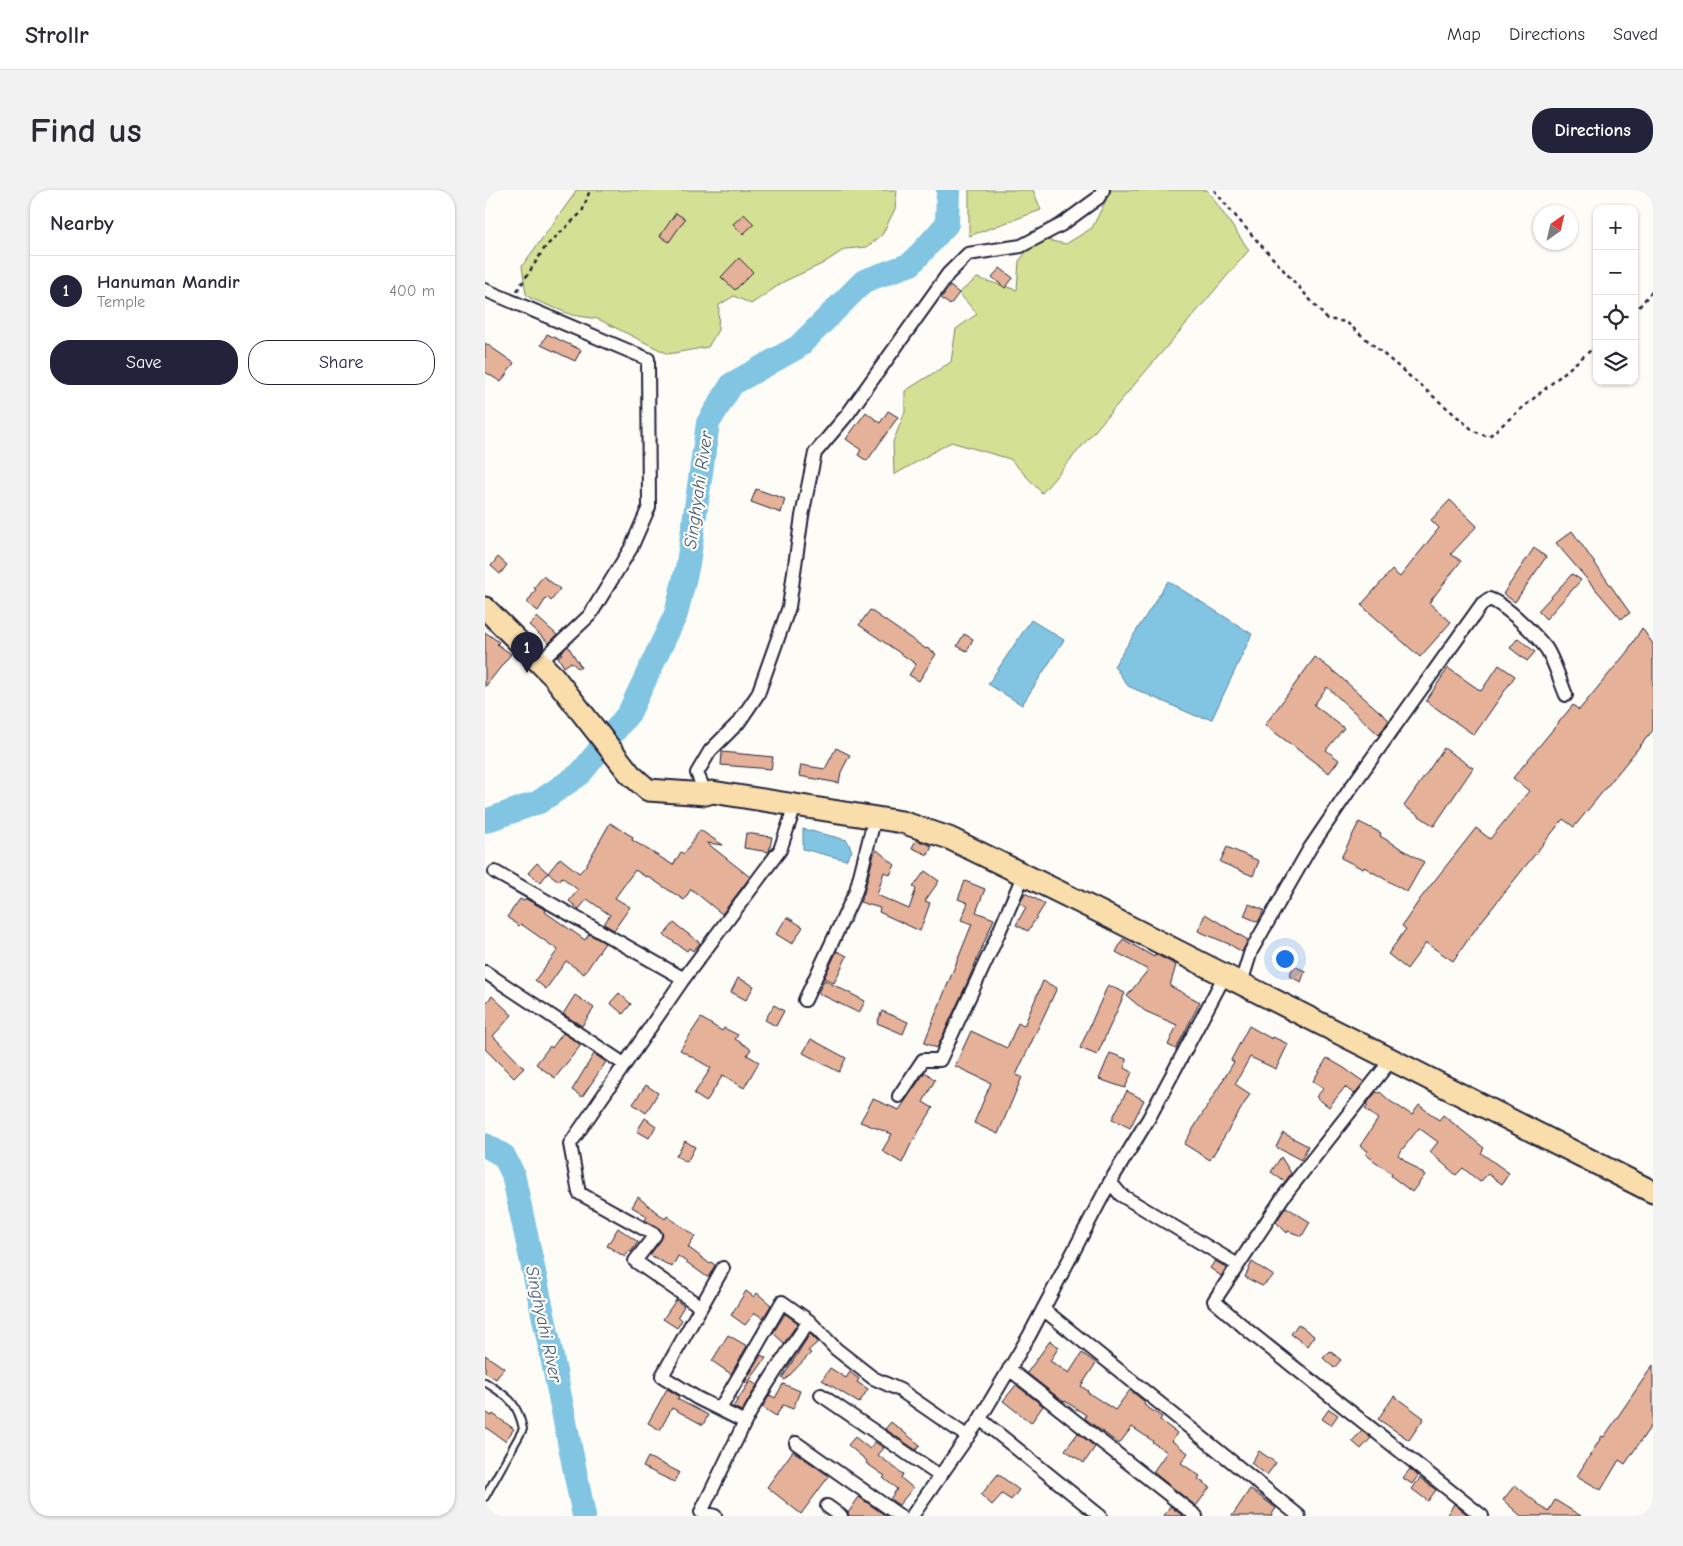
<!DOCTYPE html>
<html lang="en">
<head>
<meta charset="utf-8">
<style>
	:root { --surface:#fff; --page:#f2f2f3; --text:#2b2b33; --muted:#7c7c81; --line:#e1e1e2; --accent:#22223b }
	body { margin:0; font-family:"Comic Neue",sans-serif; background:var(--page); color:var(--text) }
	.controls { position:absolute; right:15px; top:15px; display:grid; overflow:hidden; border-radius:10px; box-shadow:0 1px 4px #0004 }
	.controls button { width:45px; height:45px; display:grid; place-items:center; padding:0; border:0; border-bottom:1px solid var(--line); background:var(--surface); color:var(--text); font:25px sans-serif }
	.compass { position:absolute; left:1048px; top:15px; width:45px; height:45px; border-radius:50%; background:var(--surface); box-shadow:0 1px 4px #0004; rotate:34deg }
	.you { position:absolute; left:799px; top:768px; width:18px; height:18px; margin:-12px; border:4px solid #fff; border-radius:50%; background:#1a73e8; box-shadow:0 0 0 8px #1a73e833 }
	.badge { display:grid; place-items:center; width:32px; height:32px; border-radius:50%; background:var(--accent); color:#fff; font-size:16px; font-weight:700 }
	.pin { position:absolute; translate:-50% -41px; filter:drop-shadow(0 1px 2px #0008) }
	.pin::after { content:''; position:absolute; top:26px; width:18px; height:15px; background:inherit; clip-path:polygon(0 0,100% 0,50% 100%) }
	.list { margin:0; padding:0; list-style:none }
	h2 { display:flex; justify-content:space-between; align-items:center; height:65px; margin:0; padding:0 20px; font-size:21px }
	h2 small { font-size:16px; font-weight:400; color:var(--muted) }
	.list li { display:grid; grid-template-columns:32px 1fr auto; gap:15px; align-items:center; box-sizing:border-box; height:70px; padding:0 20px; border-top:1px solid var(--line) }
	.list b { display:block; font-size:19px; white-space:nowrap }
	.list p { margin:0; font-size:16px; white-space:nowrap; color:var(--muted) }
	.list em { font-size:16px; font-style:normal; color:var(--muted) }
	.actions { display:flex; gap:10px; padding:15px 20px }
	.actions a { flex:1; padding:11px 0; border:1px solid var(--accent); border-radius:20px; text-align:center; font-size:18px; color:var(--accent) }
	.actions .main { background:var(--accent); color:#fff }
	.icon { flex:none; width:28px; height:28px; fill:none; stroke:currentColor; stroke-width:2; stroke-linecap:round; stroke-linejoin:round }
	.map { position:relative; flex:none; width:1168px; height:1326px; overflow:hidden; border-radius:20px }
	header { display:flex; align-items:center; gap:30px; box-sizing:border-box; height:70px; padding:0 25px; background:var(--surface); border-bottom:1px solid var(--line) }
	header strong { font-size:24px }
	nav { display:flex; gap:28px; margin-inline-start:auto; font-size:18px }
	.intro { display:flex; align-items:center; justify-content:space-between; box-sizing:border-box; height:120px; padding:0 30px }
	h1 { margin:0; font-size:35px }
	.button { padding:12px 22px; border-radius:20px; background:var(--accent); color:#fff; font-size:18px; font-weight:700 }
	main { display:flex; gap:30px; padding:0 30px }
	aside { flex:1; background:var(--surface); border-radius:20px; box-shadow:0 1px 4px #0004 }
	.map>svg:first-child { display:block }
	.green { fill:#d4e093; stroke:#7b8167 }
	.water { fill:#81c5e2; stroke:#5b849f }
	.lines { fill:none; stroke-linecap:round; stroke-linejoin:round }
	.river { stroke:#81c5e2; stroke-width:24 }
	.building { fill:#e5b198; stroke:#22223b }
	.service-casing { stroke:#22223b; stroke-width:10 }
	.minor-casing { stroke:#22223b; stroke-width:16 }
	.primary-casing { stroke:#22223b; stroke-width:25 }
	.path { stroke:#22223b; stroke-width:2.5; stroke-dasharray:4 4; stroke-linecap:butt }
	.service { stroke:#fdfcf7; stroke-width:6 }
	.minor { stroke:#fdfcf7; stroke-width:12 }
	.primary { stroke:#f9deab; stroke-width:21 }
	.labels { text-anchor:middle; stroke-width:4.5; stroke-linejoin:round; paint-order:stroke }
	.water-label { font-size:18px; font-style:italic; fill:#435b75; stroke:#fdfcf7 }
</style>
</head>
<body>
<header>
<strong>Strollr</strong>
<nav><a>Map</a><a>Directions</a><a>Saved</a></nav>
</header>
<div class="intro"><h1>Find us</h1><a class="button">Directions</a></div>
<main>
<aside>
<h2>Nearby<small></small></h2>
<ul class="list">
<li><span class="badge">1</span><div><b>Hanuman Mandir</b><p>Temple</p></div><em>400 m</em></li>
</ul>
<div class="actions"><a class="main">Save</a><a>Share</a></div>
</aside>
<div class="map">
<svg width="1168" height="1326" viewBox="0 0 1168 1326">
	<rect width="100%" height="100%" fill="#fdfcf7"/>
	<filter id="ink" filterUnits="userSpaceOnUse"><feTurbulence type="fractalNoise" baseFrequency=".02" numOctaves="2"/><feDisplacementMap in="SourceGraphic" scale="10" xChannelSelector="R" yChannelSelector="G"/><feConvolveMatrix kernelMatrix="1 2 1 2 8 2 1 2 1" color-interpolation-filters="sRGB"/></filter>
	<g filter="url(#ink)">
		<path class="green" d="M91,0h321l-2,19 -13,26 -15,12 -22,2 -23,15 -37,17 -34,23 -17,-8 -15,9 -1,25 -10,17 -40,7 -70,-35 -26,-4 -42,-17 -4,-4 -4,-28 51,-70z
			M484,0h64l8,20 -72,26z
			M626,0h96l42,60 -207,243 -32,-34 -59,-17 -57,33 -1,-33 12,-30v-21l46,-29 5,-33 21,-15 -18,-21 18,-15 40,12 2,-29 18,-23 29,6 26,-16z"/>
		<path class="water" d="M683,391l84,53 -40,85 -16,-3 -68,-30 -14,-20z
			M546,430l33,20 -42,65 -34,-21z
			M318,639l44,11 5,11 -6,9 -43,-11z"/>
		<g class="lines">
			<path class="river" d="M0,631l54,-19 41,-28 49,-61 47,-99 12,-50 20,-141 24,-39 66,-37 66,-66 47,-17 36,-40 1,-34
				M0,955l19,11 9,18 36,168 35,174"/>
		</g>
		<path class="building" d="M191,23l9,6 -16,23 -9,-6z
			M259,24l10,10 -11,10 -10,-10z
			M254,68l14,14 -18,18 -14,-13z
			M515,78l13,10 -8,10 -13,-11z
			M465,96l9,7 -9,12 -9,-7z
			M62,144l34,16 -6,11 -34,-16z
			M0,153l29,20 -13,19 -16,-10z
			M403,221l10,6 -31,44 -9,-6 3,-5 -15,-11 20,-27 14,11z
			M271,299l29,10 -4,14 -30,-11z
			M965,310l27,26 -26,28 10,7 -32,42 22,19 -31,35 -59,-52 31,-35 8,7 39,-49 -8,-8z
			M1087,341l58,82 -9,6 -65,-76z
			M1049,358l12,9 -31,45 -12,-8z
			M13,367l9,8 -7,9 -9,-8z
			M1087,384l9,6 -35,39 -8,-8z
			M58,386l17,13 -9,12 -4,-4 -9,14 -11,-8 9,-14 -2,-1z
			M385,420l56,39 1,-1 9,6 -17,27 -10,-6 7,-11 -57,-39z
			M52,427l20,18 -8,8 -20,-18z
			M1157,438l11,16v86l-79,97 -11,-8 -86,108 -24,34 -27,-18 -19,26 -19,-15 18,-25 -4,-3 18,-27 56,-71 14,11 39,-48 -16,-13 60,-73 6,5 48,-58z
			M0,442l14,10 -2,2 14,10 -26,33z
			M479,444l9,5 -6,12 -10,-5z
			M1033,448l17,14 -8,9 -17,-13z
			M83,456l13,21 -2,2 -8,-7 -7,5 -6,-10 4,-3 -1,-1z
			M830,467l22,17 52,46 -10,15 -52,-48 -13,18 30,23 -18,22 13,10 -10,13 -64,-48z
			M1014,475l16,11 -41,59 -48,-34 22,-33 33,23z
			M351,558l14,7 -9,17 -2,11 -40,-7 2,-11 24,4z
			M959,558l29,20 -39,58 -30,-20z
			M237,562l51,5 -2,12 -50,-4z
			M874,632l22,11 -1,3 44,26 -17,30 -43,-25 -1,2 -22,-11z
			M125,633l23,14 -1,3 41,25 8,-13 3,2 16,-24 23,15 -16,-2 43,34 -28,37 -31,-25 -7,11 -37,-24 -1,1 -11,-7 -20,28 15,9 -16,23 -10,-6 6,-9 -23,-16 -8,10 -10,-8 9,-11 -16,-13 -3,4 -11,-8 12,-15 19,15 6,-6z
			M261,643l26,4 -3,15 -25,-4z
			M431,650l16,6 -4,9 -16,-7z
			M742,657l32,14 -6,15 -33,-14z
			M392,660l18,15 -5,10 -6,-3 -7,23 32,14 7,-20 -3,-2 12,-16 14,10 -14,20 5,2 -10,28 -41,-19 1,-4 -20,-6 4,-9 10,-39z
			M52,673l11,10 -8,10 -12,-10z
			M480,691l20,8 -9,23 18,7 -27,64 -30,65 -13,-5 48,-119 -11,-4 7,-17 -10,-4z
			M540,703l20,11 -17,27 -12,-6 10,-18 -6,-4z
			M35,709l4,2 2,-2 20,11 -1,2 40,28 4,-6 16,9 -21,31 -18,-13 -20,28 -11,-9 23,-30 -37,-26 -2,2 -12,-9z
			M764,714l15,6 -6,12 -14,-6z
			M720,724l43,26 -6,12 -13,-8 -31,-13z
			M302,727l16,10 -11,17 -16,-10z
			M189,733l26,20 -7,8 -4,-3 -2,3 -23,-16z
			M638,749l31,18 1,-3 21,11 -6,21 30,16 -24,47 -8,-4 9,-20 -32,-14 -18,-15 21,-26 -32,-18z
			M352,761l10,5 -13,27 -10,-5z
			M809,776l11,5 -4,11 -12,-6z
			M253,788l16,8 -8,14 -15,-8z
			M339,790l41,21 -6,12 -41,-20z
			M558,791l14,7 -41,87 6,2 -24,57 -24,-11 17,-40 -36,-17 16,-35 36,17 11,-25 6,3z
			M623,795l17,8 -28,62 -17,-7z
			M134,803l12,11 -8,10 -13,-11z
			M90,805l19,13 -12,18 -19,-12z
			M7,806l20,19 -19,21 31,32 -10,10 -29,-29v-45z
			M289,815l10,6 -8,15 -11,-6z
			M397,821l26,11 -5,12 -26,-11z
			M216,828l21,13 2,-3 14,7 -3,4 16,10 -4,6 12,7 -15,26 -21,-13 -17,27 -12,-8 17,-26 -31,-18z
			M764,836l23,13 1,-2 15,7 -12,25 -26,-12 -15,27 15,10 -40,66 -26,-16 50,-82 -3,-2z
			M78,843l18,12 -26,33 -19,-14 14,-18 2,2z
			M326,849l35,19 -7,14 -36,-19z
			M625,863l16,6 -1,9 7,4 -7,16 -26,-9z
			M109,864l12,8 -24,35 -10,-7z
			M842,868l17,10 20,14 -10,12 -9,-7 -16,20 -13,-10 8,-9 -11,-7z
			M440,882l10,8 -12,22 10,6 -22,36 -9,19 -20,-12 10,-17 -32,-12 13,-23 26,11z
			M161,895l12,8 -12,20 -13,-9z
			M642,901l17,9 -14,28 -18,-9z
			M891,902l3,1 1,-1 10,9 22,14 7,-10 20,15 4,-5 41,33 -3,5 28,20 -7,11 -14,-10 -8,8 -17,-14 -7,7 -26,-23 8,-10 -19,-14 -21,27 27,20 -13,17 -21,-16 1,-2 -27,-20 3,-3 -8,-5 18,-27 -13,-10 3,-3 -2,-1z
			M160,928l11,8 -7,12 -12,-7z
			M798,943l25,13 -7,14 -25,-13z
			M200,951l10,6 -8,15 -11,-6z
			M796,967l10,16 -6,9 -14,-10z
			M153,1007l27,22 2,-3 28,20 -7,11 22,17 1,-2 4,3 -6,11 -2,1 -29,-21 -6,11 -22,-12 11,-15 2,-5 -4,-7 -14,-8 2,-4 -15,-9z
			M801,1017l24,15 -8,14 -14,-5 -1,2 -11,-11z
			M133,1038l20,14 -7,10 -2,-1 -4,6 -18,-11z
			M730,1071l12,7 -6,8 -11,-8z
			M767,1072l22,14 -12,10 -17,-9z
			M261,1101l8,6 3,-4 14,12 -8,13 -8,-5 -10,12 -14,-10z
			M191,1110l8,6 -6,10 4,4 -5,8 -14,-9z
			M300,1124l13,9 -14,20 -11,-10z
			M813,1134l16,12 -7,10 -16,-12z
			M325,1144l8,8 -10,9 3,2 -26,27 -3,-2z
			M243,1145l19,11 -16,28 -19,-13z
			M565,1151l9,6 -9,14 19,12 13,-20 14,10 -15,23 7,5 -1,1 28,18 15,-20 15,12 -1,3 18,12 -2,3 17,13 -5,8 16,12 -7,10 19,13 -2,3 12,8 -14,19 -43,-34 14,-20 -15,-10 1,-1 -21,-14 -13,17 -32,-24 -2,-2 1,-3 -21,-14 -1,1 -37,-29z
			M845,1161l11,9 -7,8 -11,-10z
			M0,1165l19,13 -8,11 -11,-7z
			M276,1165l5,3 -19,26 -2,-2z
			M1168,1175v58l-28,41 -6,-4 -18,30 -24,-14 25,-40 2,1z
			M345,1178l16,10 4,-6 9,7 -2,3 11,7 -9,14 -37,-23z
			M265,1191l7,4 -15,26 -9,-4z
			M298,1194l17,7 -7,18 -10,-4 -7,11 -14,-9 8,-12 5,3z
			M531,1195l27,21 -12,17 -28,-22z
			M182,1199l12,7 -2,3 31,16 -5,10 -31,-17 -12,22 -12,-7z
			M909,1206l30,22 -15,22 -31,-21z
			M844,1219l9,6 -7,10 -9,-6z
			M0,1222l7,4 1,-2 21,15 -9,12 -20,-14z
			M406,1232l29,23 -4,5 -31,-21z
			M877,1241l9,7 -10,11 -9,-8z
			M593,1243l17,14 -11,16 -19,-13z
			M370,1247l15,12 5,-7 9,6 -6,7 25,19 -2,4 12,10 -14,17 -9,-6 7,-10 -14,-11 2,-2 -19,-13 1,-2 -19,-16z
			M308,1261l36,25 -28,38 -34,-27z
			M774,1261l17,12 -9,12 -16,-12z
			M163,1267l31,15 -5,10 -31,-15z
			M925,1279l8,7 -6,8 -9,-6z
			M513,1284l21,16 -8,10 -9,-6 -10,11 -11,-10z
			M935,1288l16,12 -8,11 -16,-12z
			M1030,1295l33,27 7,-12 26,16h-60l-18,-16z
			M765,1299l26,19 -5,8h-39z
			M374,1307l27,19h-37l-1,-3z
			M969,1314l15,12h-23z
			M685,1316l13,10h-19z"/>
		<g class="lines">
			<defs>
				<path id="service" d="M0,1192c23,15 32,19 38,47l-38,68"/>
				<path id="minor" d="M0,100l163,69 1,148 -18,41 -41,67 -51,48
					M221,604l-9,-21 13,-22 29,-29 19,-28 31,-87 13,-91 13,-63 32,-38 101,-141 20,-20 53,-8 40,-21 37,-27 5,-8
					M10,682l184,104 3,5 -112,163 9,49 76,42 -20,26 66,46 -39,69 35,22 48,24 -44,90 14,4
					M0,782l139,92
					M197,791l98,-131 15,-44
					M756,793l10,-32 59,-103 40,-59 132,-185 7,-5c16,5 46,35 57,49 8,12 14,33 20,47
					M320,810l51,-109 19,-74
					M414,906l24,-36h17l53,-114 30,-70
					M625,992l11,13 117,70 -24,36 37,32 231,183
					M753,1075l45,-68 108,-137
					M216,1117l22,-39
					M558,1119l256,207
					M524,1179l187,147
					M336,1205l119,81
					M235,1219l62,-107 27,19 27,28 37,29 27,12 68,47
					M495,1229l120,97
					M260,1232c18,-35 42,-68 64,-101
					M311,1253l104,73
					M342,1316l14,10
					M427,1326l66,-94 51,-86 81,-154 39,-64 76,-143"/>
				<path id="primary" d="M0,418l69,69 76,97 18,16 58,4 6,-2 190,30 47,16 149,73 555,281"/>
			</defs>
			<use href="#service" class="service-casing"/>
			<use href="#minor" class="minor-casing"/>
			<use href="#primary" class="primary-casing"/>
			<path class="path" d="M729,0c36,45 76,86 113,129l19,3 128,109 14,6 109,-92
				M32,101l29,-45 36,-34 8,-22
				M1149,123l19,-23"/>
			<use href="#service" class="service"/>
			<use href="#minor" class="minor"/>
			<use href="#primary" class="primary"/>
		</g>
	</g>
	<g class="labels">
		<g class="water-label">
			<text transform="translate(213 300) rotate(-82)" y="6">Singhyahi River</text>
			<text transform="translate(59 1134) rotate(78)" y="6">Singhyahi River</text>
		</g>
	</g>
</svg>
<div class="controls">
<button>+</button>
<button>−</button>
<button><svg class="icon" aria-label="locate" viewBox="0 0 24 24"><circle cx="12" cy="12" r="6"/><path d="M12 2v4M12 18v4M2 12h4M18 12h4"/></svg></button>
<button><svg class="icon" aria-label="layers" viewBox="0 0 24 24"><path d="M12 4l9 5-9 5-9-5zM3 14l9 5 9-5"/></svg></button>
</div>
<svg class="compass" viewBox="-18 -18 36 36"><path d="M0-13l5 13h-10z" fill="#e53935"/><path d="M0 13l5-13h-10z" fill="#7c7c81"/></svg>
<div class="you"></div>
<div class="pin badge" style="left:42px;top:483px">1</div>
</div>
</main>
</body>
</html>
